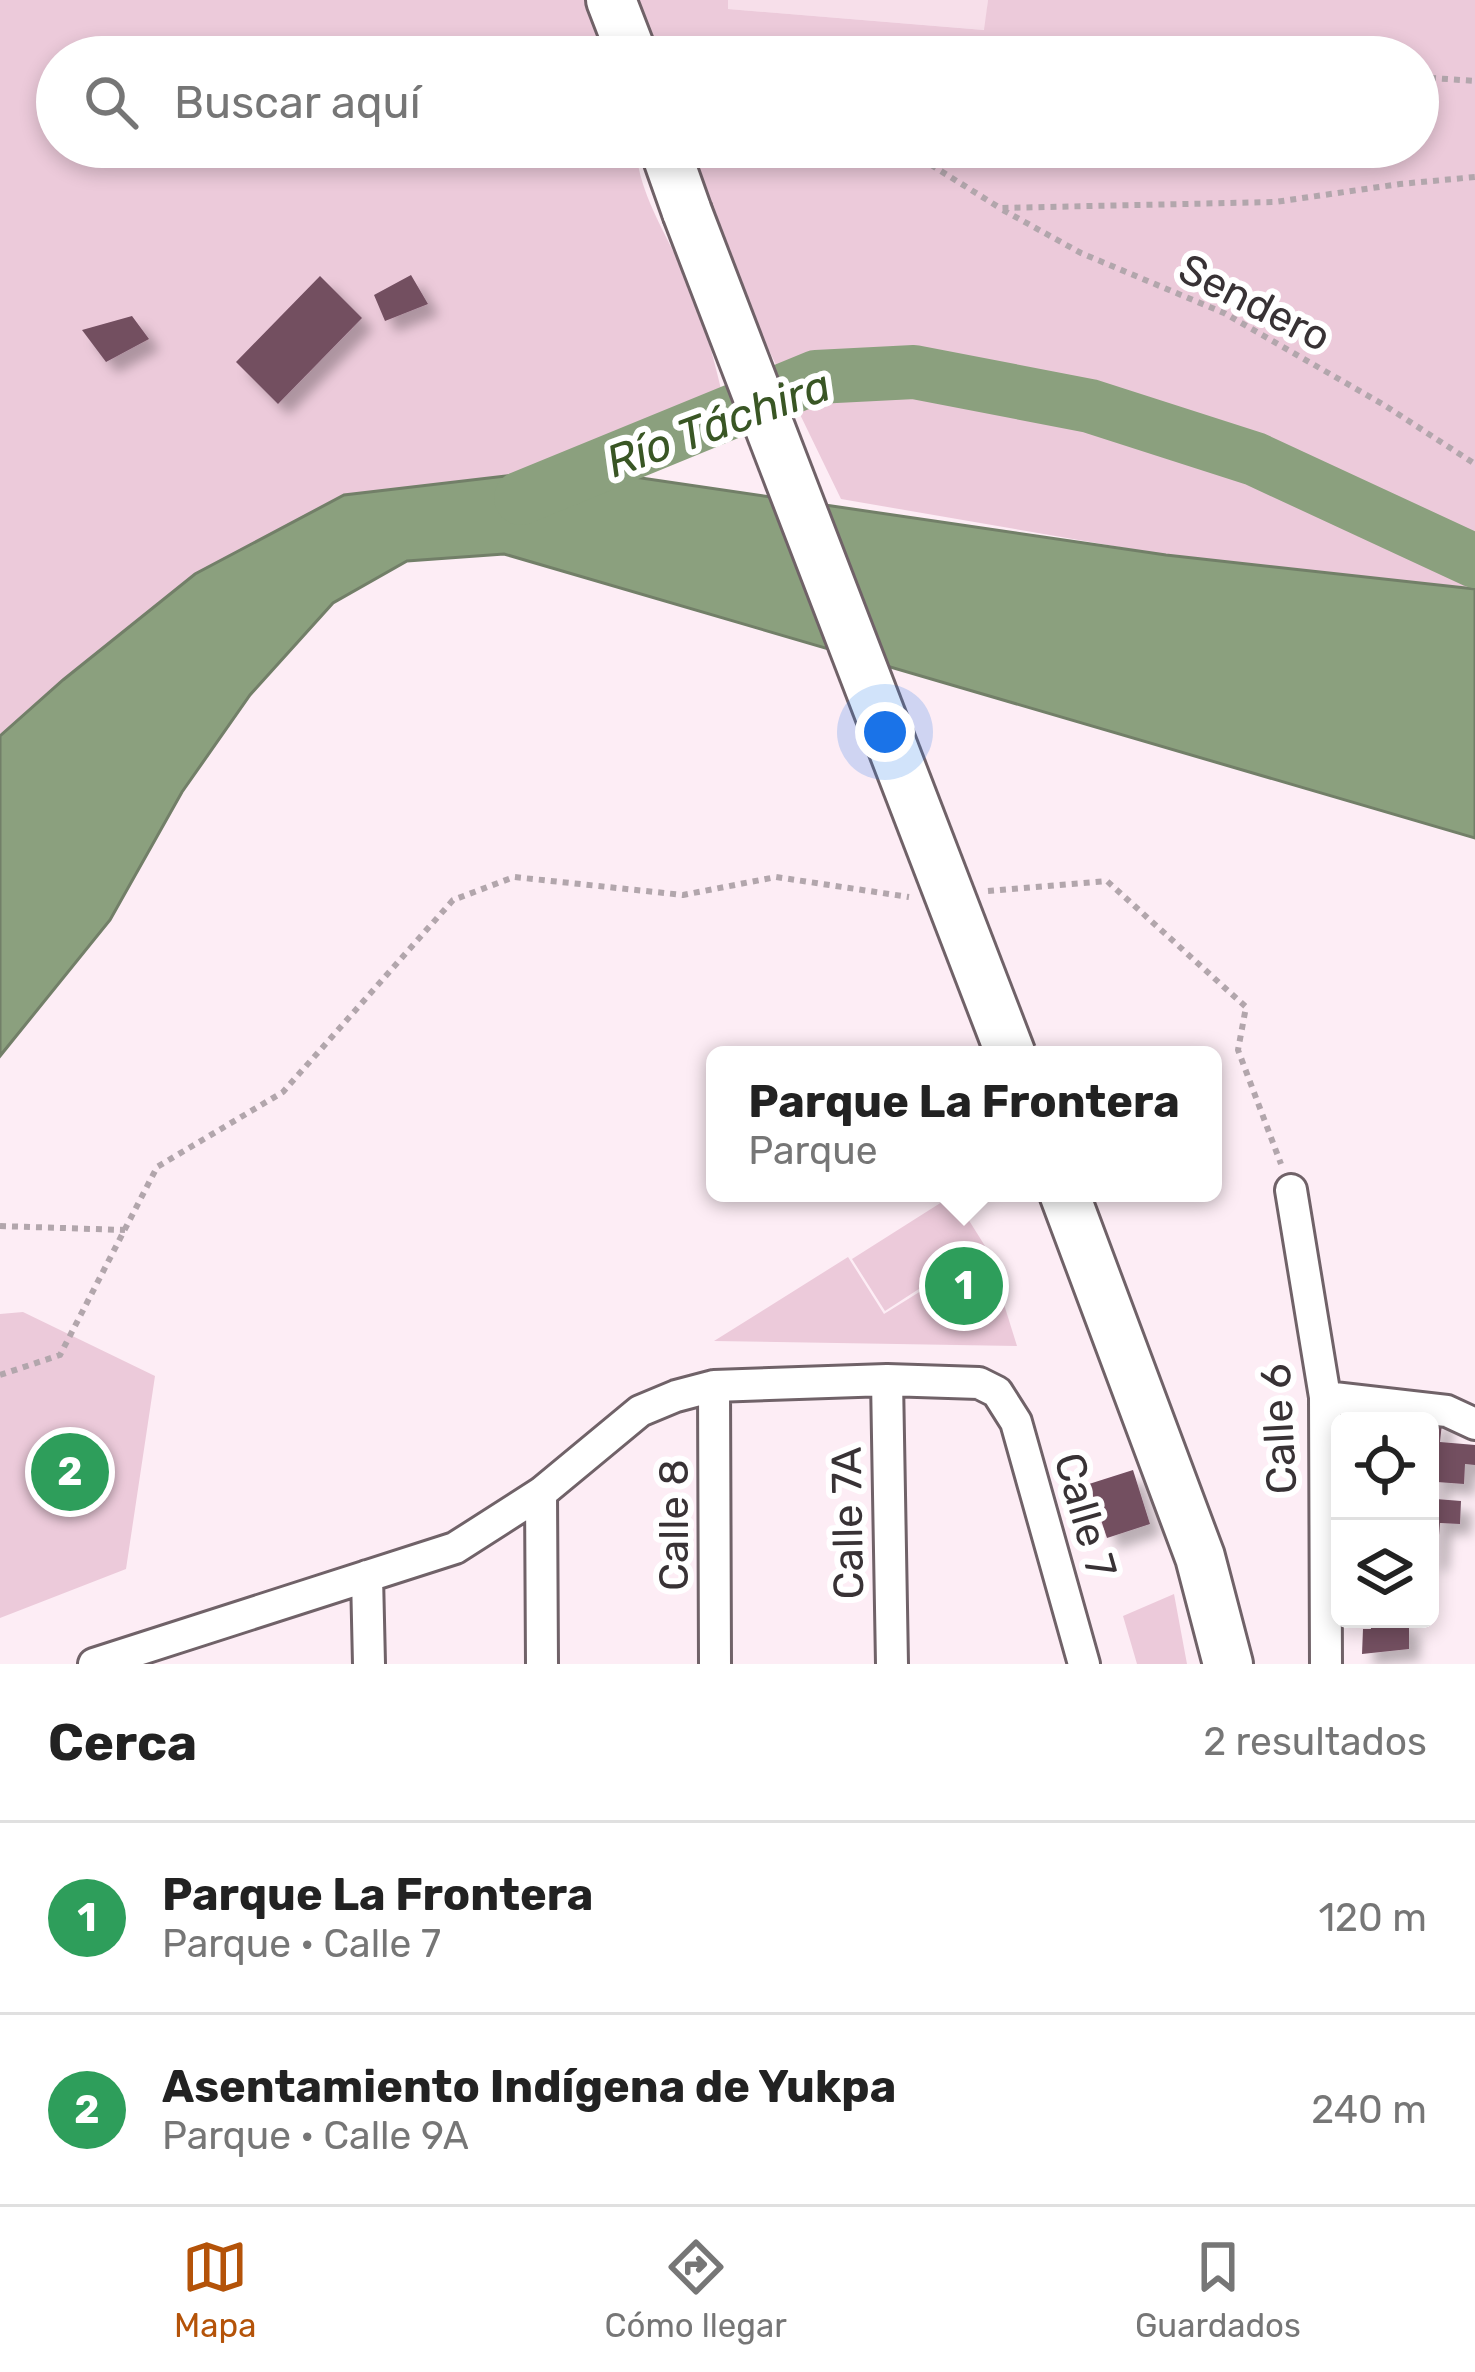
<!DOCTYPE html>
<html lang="es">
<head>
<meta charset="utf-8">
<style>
	:root { --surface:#fff; --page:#f2f2f2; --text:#222; --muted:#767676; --line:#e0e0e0; --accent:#b45309 }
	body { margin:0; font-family:Rubik,sans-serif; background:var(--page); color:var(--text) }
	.controls { position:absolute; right:36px; bottom:36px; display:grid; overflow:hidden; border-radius:18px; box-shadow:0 6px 18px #0003 }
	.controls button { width:108px; height:108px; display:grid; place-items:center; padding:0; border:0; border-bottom:3px solid var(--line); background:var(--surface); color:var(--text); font:60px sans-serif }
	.you { position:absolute; left:885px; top:732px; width:42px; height:42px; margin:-30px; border:9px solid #fff; border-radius:50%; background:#1a73e8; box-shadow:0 0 0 18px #1a73e833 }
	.badge { display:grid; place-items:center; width:78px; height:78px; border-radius:50%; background:var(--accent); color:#fff; font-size:39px; font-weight:700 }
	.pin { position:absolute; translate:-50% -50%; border:6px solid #fff; box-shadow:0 3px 12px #0006 }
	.popup { position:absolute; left:706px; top:1046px; width:516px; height:156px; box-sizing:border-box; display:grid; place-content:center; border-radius:18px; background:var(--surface); filter:drop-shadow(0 3px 9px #0005); font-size:39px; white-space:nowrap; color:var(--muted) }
	.popup b { font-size:45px; color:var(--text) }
	.popup::after { content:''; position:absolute; left:50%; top:100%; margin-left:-24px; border:24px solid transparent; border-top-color:var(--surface) }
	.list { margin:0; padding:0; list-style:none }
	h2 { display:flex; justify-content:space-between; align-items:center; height:156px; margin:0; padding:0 48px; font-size:51px }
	h2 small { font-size:39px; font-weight:400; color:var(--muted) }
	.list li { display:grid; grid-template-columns:78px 1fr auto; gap:36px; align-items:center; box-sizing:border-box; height:192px; padding:0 48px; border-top:3px solid var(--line) }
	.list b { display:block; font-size:45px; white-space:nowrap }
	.list p { margin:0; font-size:39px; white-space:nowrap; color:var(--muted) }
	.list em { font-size:39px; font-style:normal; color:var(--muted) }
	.icon { flex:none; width:66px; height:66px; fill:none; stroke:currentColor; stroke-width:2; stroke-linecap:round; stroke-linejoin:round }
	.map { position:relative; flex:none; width:1475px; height:1664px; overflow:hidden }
	.search { position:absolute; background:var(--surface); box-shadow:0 6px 18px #0003; left:36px; right:36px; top:36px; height:132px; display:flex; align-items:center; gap:30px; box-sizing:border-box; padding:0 42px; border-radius:66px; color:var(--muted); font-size:45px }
	.sheet { height:540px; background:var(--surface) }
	nav { display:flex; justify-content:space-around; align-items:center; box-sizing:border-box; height:168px; border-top:3px solid var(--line); background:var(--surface); font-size:33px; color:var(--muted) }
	nav a { display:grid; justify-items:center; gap:6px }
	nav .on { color:var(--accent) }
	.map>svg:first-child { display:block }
	.built { fill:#f7dfea }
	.green { fill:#eccada }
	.water { fill:#8ba07e; stroke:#727f68; stroke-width:3 }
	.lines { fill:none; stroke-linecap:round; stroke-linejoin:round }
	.river { stroke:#8ba07e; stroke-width:54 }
	.building { fill:#734f61; filter:url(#shadow) }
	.street-casing { stroke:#706268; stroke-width:36 }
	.primary-casing { stroke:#706268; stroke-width:54 }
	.path { stroke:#b2a6ac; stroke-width:6; stroke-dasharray:6 6; stroke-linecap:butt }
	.street { stroke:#fff; stroke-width:30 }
	.primary { stroke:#fff; stroke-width:48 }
	.primary-bridge-casing { stroke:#706268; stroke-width:54; stroke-linecap:butt }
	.primary-bridge { stroke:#fff; stroke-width:48 }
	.labels { text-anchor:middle; stroke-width:12; stroke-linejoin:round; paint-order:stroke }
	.street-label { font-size:42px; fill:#383235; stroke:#fff }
	.water-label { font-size:45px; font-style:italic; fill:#395624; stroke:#fff }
</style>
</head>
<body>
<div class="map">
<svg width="1475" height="1664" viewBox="0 0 1475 1664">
	<defs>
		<filter id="shadow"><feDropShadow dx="11" dy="11" stdDeviation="6" flood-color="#0004"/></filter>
	</defs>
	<rect width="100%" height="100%" fill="#fdedf5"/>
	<path class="built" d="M728,0h260l-3,30 -258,-21z"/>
	<path class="green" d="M0,0h588l22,57h-553v90h579c2,49 36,95 54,140 17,42 27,84 37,128l-23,29 -85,18 -275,34 -281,184 -63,56z
		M625,0h103v9l256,21 4,-30h487v589l-309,-34 -325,-56 -158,-326 -9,-26h744v-90h-774z
		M953,1195l32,51 -100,65 -33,-52z
		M987,1250l30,96 -303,-5 134,-84 36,57z
		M23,1312l132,64 -29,193 -126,49v-304z
		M1174,1594l13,70h-50l-14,-48z"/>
	<path class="water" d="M573,468l593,87 309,34v249l-971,-284 -97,7 -74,42 -83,92 -68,97 -72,128 -110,136v-320l63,-56 132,-106 149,-79z"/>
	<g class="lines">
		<path class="river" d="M521,498l295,-121 98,-5 176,34 165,53 220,102"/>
	</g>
	<path class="building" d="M411,275l17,29 -43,17 -11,-26z
		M320,276l42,42 -84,86 -42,-42z
		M132,316l17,23 -43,23 -24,-32z
		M1443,1414l-3,28 35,3v20l-10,-1 -1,20 -27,-2 -1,17 25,2 -1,23 -20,-1 -3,37h-7v-139z
		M1133,1470l17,54 -43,14 -18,-54z
		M1370,1619h30v6l9,-1v25l-47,5 1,-25h8z"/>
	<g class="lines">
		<defs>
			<path id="street" d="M1291,1190l34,207 1,267
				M887,1380l5,284
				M714,1386l1,278
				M1325,1397l122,14 28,13
				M541,1493l1,171
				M367,1576l2,88
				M94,1664l361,-116 86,-55 99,-82 36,-15 38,-10 173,-6 92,3 18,9 19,30 68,242"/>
			<path id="primary" d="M611,0l22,57
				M664,147l23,65
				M1064,1193l136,364 28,107"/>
		</defs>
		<use href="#street" class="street-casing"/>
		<use href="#primary" class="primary-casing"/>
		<path class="path" d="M1418,77l57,4
			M918,147l2,11 80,50 275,-6 125,-18 75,-7
			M1003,210l78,43 143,60 160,92 91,59
			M988,891l119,-10 139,126 -8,43 43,114
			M0,1226l125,4
			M0,1375l60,-20 97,-188 126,-75 170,-192 61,-23 169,18 93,-18 133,20"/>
		<use href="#street" class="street"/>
		<use href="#primary" class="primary"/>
		<defs>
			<path id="primary-bridge" d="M687,212l324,843"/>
		</defs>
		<use href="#primary-bridge" class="primary-bridge-casing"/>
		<use href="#primary-bridge" class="primary-bridge"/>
	</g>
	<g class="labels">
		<g class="street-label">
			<text transform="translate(1255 302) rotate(27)" y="15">Sendero</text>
			<text transform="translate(1278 1429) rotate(-93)" y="15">Calle 6</text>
			<text transform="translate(1086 1515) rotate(74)" y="15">Calle 7</text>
			<text transform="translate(847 1523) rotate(-91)" y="15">Calle 7A</text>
			<text transform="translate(673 1525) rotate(-90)" y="15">Calle 8</text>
		</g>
		<g class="water-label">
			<text transform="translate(718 423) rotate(-20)" y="16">Río Táchira</text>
		</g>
	</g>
</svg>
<div class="controls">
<button><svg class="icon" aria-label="locate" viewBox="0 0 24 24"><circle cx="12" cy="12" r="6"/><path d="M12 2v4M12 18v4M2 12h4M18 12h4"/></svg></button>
<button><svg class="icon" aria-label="layers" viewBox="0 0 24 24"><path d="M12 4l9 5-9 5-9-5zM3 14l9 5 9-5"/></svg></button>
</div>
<div class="you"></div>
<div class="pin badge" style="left:964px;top:1286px;background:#2e9e5b">1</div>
<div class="popup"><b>Parque La Frontera</b>Parque</div>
<div class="pin badge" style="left:70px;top:1472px;background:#2e9e5b">2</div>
<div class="search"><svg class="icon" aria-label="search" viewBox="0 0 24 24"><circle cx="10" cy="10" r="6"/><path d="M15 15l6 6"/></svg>Buscar aquí</div>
</div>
<section class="sheet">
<h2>Cerca<small>2 resultados</small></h2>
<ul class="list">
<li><span class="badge" style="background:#2e9e5b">1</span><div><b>Parque La Frontera</b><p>Parque · Calle 7</p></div><em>120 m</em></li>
<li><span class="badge" style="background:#2e9e5b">2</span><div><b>Asentamiento Indígena de Yukpa</b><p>Parque · Calle 9A</p></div><em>240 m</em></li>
</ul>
</section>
<nav>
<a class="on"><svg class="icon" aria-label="map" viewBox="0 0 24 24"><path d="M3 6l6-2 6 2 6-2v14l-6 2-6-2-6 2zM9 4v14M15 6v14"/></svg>Mapa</a>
<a><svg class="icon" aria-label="directions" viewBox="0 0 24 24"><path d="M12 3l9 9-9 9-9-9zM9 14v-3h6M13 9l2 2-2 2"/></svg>Cómo llegar</a>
<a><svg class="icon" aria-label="saved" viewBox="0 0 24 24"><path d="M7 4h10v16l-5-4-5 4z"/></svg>Guardados</a>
</nav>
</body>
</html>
